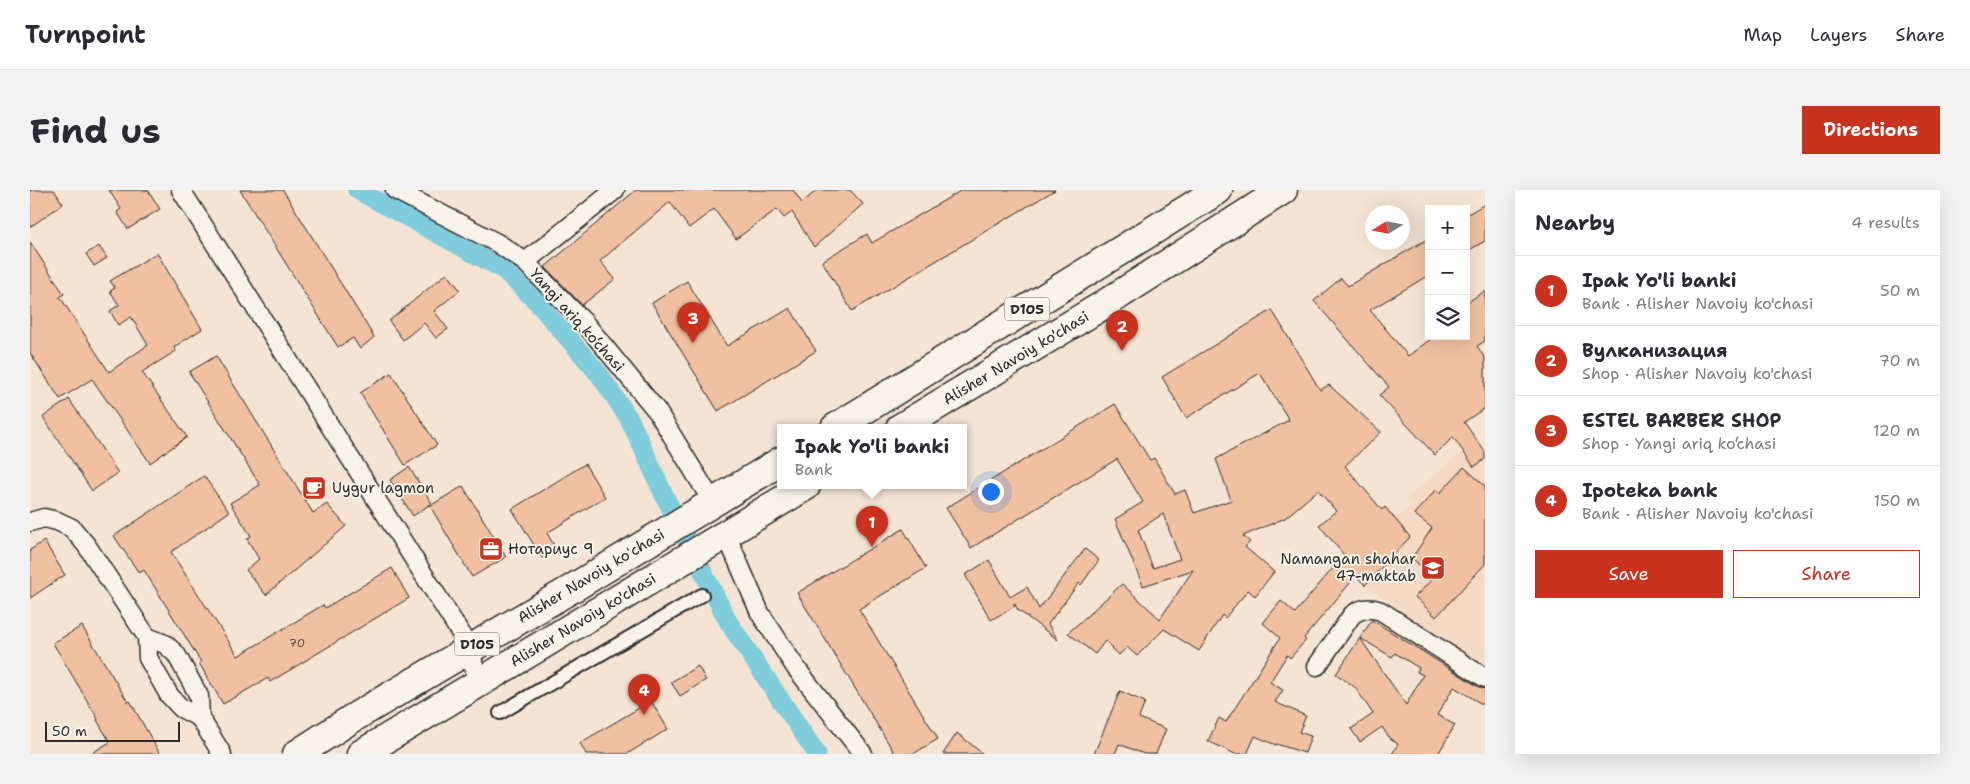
<!DOCTYPE html>
<html lang="en">
<head>
<meta charset="utf-8">
<style>
	:root { --surface:#fff; --page:#f2f2f3; --text:#2b2b33; --muted:#7c7c81; --line:#e1e1e2; --accent:#c8321e }
	body { margin:0; font-family:"Shantell Sans",sans-serif; background:var(--page); color:var(--text) }
	.controls { position:absolute; right:15px; top:15px; display:grid; overflow:hidden; border-radius:0px; box-shadow:0 5px 20px #0002 }
	.controls button { width:45px; height:45px; display:grid; place-items:center; padding:0; border:0; border-bottom:1px solid var(--line); background:var(--surface); color:var(--text); font:25px sans-serif }
	.compass { position:absolute; left:1335px; top:15px; width:45px; height:45px; border-radius:50%; background:var(--surface); box-shadow:0 5px 20px #0002; rotate:259deg }
	.scale { position:absolute; left:15px; bottom:12px; width:135px; box-sizing:border-box; padding-left:5px; border:2px solid #2b2b2b; border-top:0; font-size:14px; line-height:18px; white-space:nowrap; color:#2b2b2b; -webkit-text-stroke:4px #f7f3e8; paint-order:stroke }
	.you { position:absolute; left:960px; top:301px; width:18px; height:18px; margin:-12px; border:4px solid #fff; border-radius:50%; background:#1a73e8; box-shadow:0 0 0 8px #1a73e833 }
	.badge { display:grid; place-items:center; width:32px; height:32px; border-radius:50%; background:var(--accent); color:#fff; font-size:16px; font-weight:700 }
	.pin { position:absolute; translate:-50% -41px; filter:drop-shadow(0 1px 2px #0008) }
	.pin::after { content:''; position:absolute; top:26px; width:18px; height:15px; background:inherit; clip-path:polygon(0 0,100% 0,50% 100%) }
	.popup { position:absolute; left:747px; top:234px; width:190px; height:65px; box-sizing:border-box; display:grid; place-content:center; border-radius:0px; background:var(--surface); filter:drop-shadow(0 1px 4px #0005); font-size:16px; white-space:nowrap; color:var(--muted) }
	.popup b { font-size:19px; color:var(--text) }
	.popup::after { content:''; position:absolute; left:50%; top:100%; margin-left:-10px; border:10px solid transparent; border-top-color:var(--surface) }
	.list { margin:0; padding:0; list-style:none }
	h2 { display:flex; justify-content:space-between; align-items:center; height:65px; margin:0; padding:0 20px; font-size:21px }
	h2 small { font-size:16px; font-weight:400; color:var(--muted) }
	.list li { display:grid; grid-template-columns:32px 1fr auto; gap:15px; align-items:center; box-sizing:border-box; height:70px; padding:0 20px; border-top:1px solid var(--line) }
	.list b { display:block; font-size:19px; white-space:nowrap }
	.list p { margin:0; font-size:16px; white-space:nowrap; color:var(--muted) }
	.list em { font-size:16px; font-style:normal; color:var(--muted) }
	.actions { display:flex; gap:10px; padding:15px 20px }
	.actions a { flex:1; padding:11px 0; border:1px solid var(--accent); border-radius:0px; text-align:center; font-size:18px; color:var(--accent) }
	.actions .main { background:var(--accent); color:#fff }
	.icon { flex:none; width:28px; height:28px; fill:none; stroke:currentColor; stroke-width:2; stroke-linecap:round; stroke-linejoin:round }
	.map { position:relative; flex:none; width:1455px; height:564px; overflow:hidden; border-radius:0px }
	header { display:flex; align-items:center; gap:30px; box-sizing:border-box; height:70px; padding:0 25px; background:var(--surface); border-bottom:1px solid var(--line) }
	header strong { font-size:24px }
	nav { display:flex; gap:28px; margin-inline-start:auto; font-size:18px }
	.intro { display:flex; align-items:center; justify-content:space-between; box-sizing:border-box; height:120px; padding:0 30px }
	h1 { margin:0; font-size:35px }
	.button { padding:12px 22px; border-radius:0px; background:var(--accent); color:#fff; font-size:18px; font-weight:700 }
	main { display:flex; gap:30px; padding:0 30px }
	aside { flex:1; background:var(--surface); border-radius:0px; box-shadow:0 5px 20px #0002 }
	.map>svg:first-child { display:block }
	.built { fill:#f4d9c4 }
	.lines { fill:none; stroke-linecap:round; stroke-linejoin:round }
	.canal { stroke:#7eccdc; stroke-width:19 }
	.building { fill:#f1c0a1; stroke:#2b2b2b; fill-rule:evenodd }
	.pedestrian-casing { stroke:#2b2b2b; stroke-width:16 }
	.minor-casing { stroke:#2b2b2b; stroke-width:21 }
	.primary-casing { stroke:#2b2b2b; stroke-width:31 }
	.pedestrian { stroke:#f7f3e8; stroke-width:12 }
	.minor { stroke:#f7f3e8; stroke-width:18 }
	.primary { stroke:#f7f3e8; stroke-width:28 }
	.labels { text-anchor:middle; stroke-width:4; stroke-linejoin:round; paint-order:stroke }
	.number-label { font-size:12px; fill:#5c5048 }
	.shield { fill:#f7f3e8; stroke:#686764; stroke-width:1 }
	.shield-label { font-size:14px; font-weight:bold; fill:#2b2b2b }
	.street-label { font-size:15px; fill:#2b2b2b; stroke:#f7f3e8 }
	.poi-label { font-size:15px; fill:#2b2b2b; stroke:#f7f3e8; text-anchor:start }
</style>
</head>
<body>
<header>
<strong>Turnpoint</strong>
<nav><a>Map</a><a>Layers</a><a>Share</a></nav>
</header>
<div class="intro"><h1>Find us</h1><a class="button">Directions</a></div>
<main>
<div class="map">
<svg width="1455" height="564" viewBox="0 0 1455 564">
	<rect width="100%" height="100%" fill="#f5e4d3"/>
	<filter id="ink" filterUnits="userSpaceOnUse"><feTurbulence type="fractalNoise" baseFrequency=".02" numOctaves="2"/><feDisplacementMap in="SourceGraphic" scale="10" xChannelSelector="R" yChannelSelector="G"/><feConvolveMatrix kernelMatrix="1 2 1 2 8 2 1 2 1" color-interpolation-filters="sRGB"/></filter>
	<g filter="url(#ink)">
		<path class="built" d="M1447,250l8,12v219l-120,-86 14,-52 33,-27 -5,-8z"/>
		<g class="lines">
			<path class="canal" d="M327,0l147,80 32,31 63,73 31,46 34,75 65,128 88,131"/>
		</g>
		<path class="building" d="M0,0h24l9,14 -33,23z
			M79,0h39l12,19 -32,20 -11,-17 4,-3z
			M210,0h43l91,147 -14,12 -7,-11 -15,9z
			M606,0h157l9,13 15,-13h33l13,14 -49,43 -22,-35 -8,6 -7,-9 -41,30 -22,-30 -25,19 -19,-26 -70,59 15,18 -33,26 -37,-38z
			M932,0h93l-203,121 -30,-50 45,-27 5,9z
			M1455,14v37l-19,11v-37z
			M1399,48v37l-59,35 38,46 27,-20h31v-33l19,-12v50l-8,5 8,12v50l-21,14 21,30v7l-11,8 -21,-30 -18,18 -56,-60 10,-8 -75,-86 27,-23 7,8z
			M0,52l34,52 -4,3 49,75 39,-27 -17,-28 -13,8 -8,-14 9,-6 -9,-14 5,-3 -5,-7 47,-28 45,76 -28,18 2,4 -34,21 45,65 -37,26 -58,-84 -32,20 -30,-46z
			M69,56l8,12 -13,8 -8,-12z
			M417,83l13,17 -26,21 14,18 -12,9 -12,-15 -21,17 -14,-19z
			M657,91l40,65 63,-38 26,43 -98,60 -66,-108z
			M1242,120l48,80 9,-5 52,47 -36,34 37,44 3,-3 25,30 -45,48 -9,-9 -52,62 2,2 -16,18 -3,-3 -17,27 13,8 -8,12 31,14 -7,16 12,4 -6,17 -29,-9v1l-21,-9 -8,18h-12l-27,-13 11,-23 7,4 54,-84 -17,-15 18,-22 14,12 49,-58 -25,-30 17,-14 -18,-21 -33,28 -42,18 7,6 -5,5 29,25 -19,24 -7,-6 -23,28 -3,-3 -23,36 -35,-22 -27,27 -10,-9 -8,8 -14,-14 -10,13 -27,-21 54,-49 38,35 33,-49 -50,16 -28,-67 28,-17 -26,-43 -146,89 -25,-40 169,-104 35,56 4,-2 21,36 10,-4 9,23 37,-13 -15,-41 73,-39 -29,-47 -74,45 -24,-41zM1133,324l17,45 -27,9 -15,-38z
			M186,166l97,157 14,-9 19,22 -80,69 -20,-25 13,-11 -12,-20 4,-3 -21,-33 30,-18 -71,-113z
			M361,183l46,72 -32,20 -45,-72z
			M39,209l49,74 -26,18 -49,-74z
			M555,274l20,33 -58,36 9,16 -14,9 -30,-49z
			M379,277l23,36 -19,13 -23,-36z
			M1434,277l21,19v78l-49,53 -21,-20 18,-19 -21,-20 20,-30 -18,-14 22,-24 4,3z
			M174,286l25,36 -58,40 67,104 85,-51 2,3 67,-40 17,30 -139,84 -2,-4 -45,26 -24,-41 2,-1 -57,-92 -5,3 -25,-37z
			M433,296l43,71 -34,20 -42,-71z
			M873,339l23,39 -67,41 79,130 -25,15h-18l-98,-161z
			M14,351l21,34 -35,23v-48z
			M1055,359l14,11 -18,25 -2,-2 -31,41 10,16 -40,-30 -4,-7 1,3 -24,14 -26,-45 24,-15 21,37 17,-10 12,22z
			M1342,430l107,67 6,2v17l-31,-19 -17,28 18,10 -17,29h-46l6,-10 -8,-5 -8,-12 -22,15 -9,-13 22,-15 -18,-27 -19,-13 24,-36 46,67 17,-30 -6,-3 2,-4 -24,-15 -3,4 -32,-19z
			M52,436l46,76 2,-1 30,53h-70l20,-12 -13,-22 1,-1 -45,-76z
			M668,476l8,14 -26,16 -9,-14z
			M1090,501l25,11 -6,16 27,11 -10,25h-12l-25,-10 -4,10h-21z
			M621,511l17,28 -41,25h-41l-6,-11z
			M927,543l26,21h-40z"/>
		<g class="lines">
			<defs>
				<path id="pedestrian" d="M470,523l202,-118"/>
				<path id="minor" d="M151,0l289,458 8,36
					M365,0l104,54 26,18 58,59 74,90 55,90
					M495,72l90,-72
					M0,332l14,-4 13,3 15,7 15,18 60,91 1,21 21,37 12,13 19,10 22,36
					M696,344l34,79 36,55 67,86
					M117,447l18,7 11,10 23,42 1,22
					M1287,476l35,-51c9,-7 19,-8 29,-4l104,67"/>
				<path id="primary" d="M805,238l383,-238
					M870,238l200,-121 183,-117
					M267,564l56,-36 220,-130 208,-127
					M331,564l445,-268"/>
			</defs>
			<use href="#pedestrian" class="pedestrian-casing"/>
			<use href="#minor" class="minor-casing"/>
			<use href="#primary" class="primary-casing"/>
			<use href="#pedestrian" class="pedestrian"/>
			<use href="#minor" class="minor"/>
			<use href="#primary" class="primary"/>
		</g>
	</g>
	<defs>
		<symbol id="cafe-square" viewBox="-11 -11 22 22"><rect x="-9" y="-9" width="18" height="18" rx="4" fill="#c8321e" stroke="#f7f3e8"/><path d="M-5.5-4.5H6V0H3Q3 3.5 0 3.5H-2.5Q-5.5 3.5-5.5 0ZM3-3.2v2h1.7v-2ZM-6 4.5H4V6H-6Z" fill="#fff"/></symbol>
		<symbol id="office-square" viewBox="-11 -11 22 22"><rect x="-9" y="-9" width="18" height="18" rx="4" fill="#c8321e" stroke="#f7f3e8"/><path d="M-6-3h4V-5.5h4V-3h4V5H-6ZM-1-4.5V-3h2v-1.5ZM-6 0V1H6V0Z" fill="#fff"/></symbol>
		<symbol id="school-square" viewBox="-11 -11 22 22"><rect x="-9" y="-9" width="18" height="18" rx="4" fill="#c8321e" stroke="#f7f3e8"/><path d="M0-5L7-2L0 1L-7-2ZM-4 1L0 2.5L4 1V4Q0 6-4 4Z" fill="#fff"/></symbol>
	</defs>
	<g fill-rule="evenodd">
		<use href="#cafe-square" x="270" y="284" width="28" height="28"/>
		<use href="#office-square" x="447" y="345" width="28" height="28"/>
		<use href="#school-square" x="1389" y="364" width="28" height="28"/>
	</g>
	<g class="labels">
		<g class="number-label">
			<text x="267" y="457">70</text>
		</g>
		<g class="shield">
			<rect x="974.5" y="107.5" width="45" height="23" rx="4"/>
			<rect x="424.5" y="442.5" width="45" height="23" rx="4"/>
		</g>
		<g class="shield-label">
			<text x="997" y="124">D105</text>
			<text x="447" y="459">D105</text>
		</g>
		<g class="street-label">
			<text transform="translate(547 130) rotate(48)" y="5">Yangi ariq ko‘chasi</text>
			<text transform="translate(986 168) rotate(-31)" y="5">Alisher Navoiy ko'chasi</text>
			<text transform="translate(561 386) rotate(-31)" y="5">Alisher Navoiy koʻchasi</text>
			<text transform="translate(553 430) rotate(-31)" y="5">Alisher Navoiy ko'chasi</text>
		</g>
		<g class="poi-label">
			<text x="302" y="303">Uygur lagmon</text>
			<text x="478" y="364">Нотариус 9</text>
			<text x="1386" y="374" text-anchor="end">Namangan shahar<tspan x="1386" dy="17">47-maktab</tspan></text>
		</g>
	</g>
</svg>
<div class="controls">
<button>+</button>
<button>−</button>
<button><svg class="icon" aria-label="layers" viewBox="0 0 24 24"><path d="M12 4l9 5-9 5-9-5zM3 14l9 5 9-5"/></svg></button>
</div>
<svg class="compass" viewBox="-18 -18 36 36"><path d="M0-13l5 13h-10z" fill="#e53935"/><path d="M0 13l5-13h-10z" fill="#7c7c81"/></svg>
<div class="scale">50 m</div>
<div class="you"></div>
<div class="pin badge" style="left:842px;top:357px">1</div>
<div class="popup"><b>Ipak Yo'li banki</b>Bank</div>
<div class="pin badge" style="left:1092px;top:161px">2</div>
<div class="pin badge" style="left:663px;top:153px">3</div>
<div class="pin badge" style="left:614px;top:525px">4</div>
</div>
<aside>
<h2>Nearby<small>4 results</small></h2>
<ul class="list">
<li><span class="badge">1</span><div><b>Ipak Yo'li banki</b><p>Bank · Alisher Navoiy ko'chasi</p></div><em>50 m</em></li>
<li><span class="badge">2</span><div><b>Вулканизация</b><p>Shop · Alisher Navoiy ko'chasi</p></div><em>70 m</em></li>
<li><span class="badge">3</span><div><b>ESTEL BARBER SHOP</b><p>Shop · Yangi ariq ko‘chasi</p></div><em>120 m</em></li>
<li><span class="badge">4</span><div><b>Ipoteka bank</b><p>Bank · Alisher Navoiy ko'chasi</p></div><em>150 m</em></li>
</ul>
<div class="actions"><a class="main">Save</a><a>Share</a></div>
</aside>
</main>
</body>
</html>
